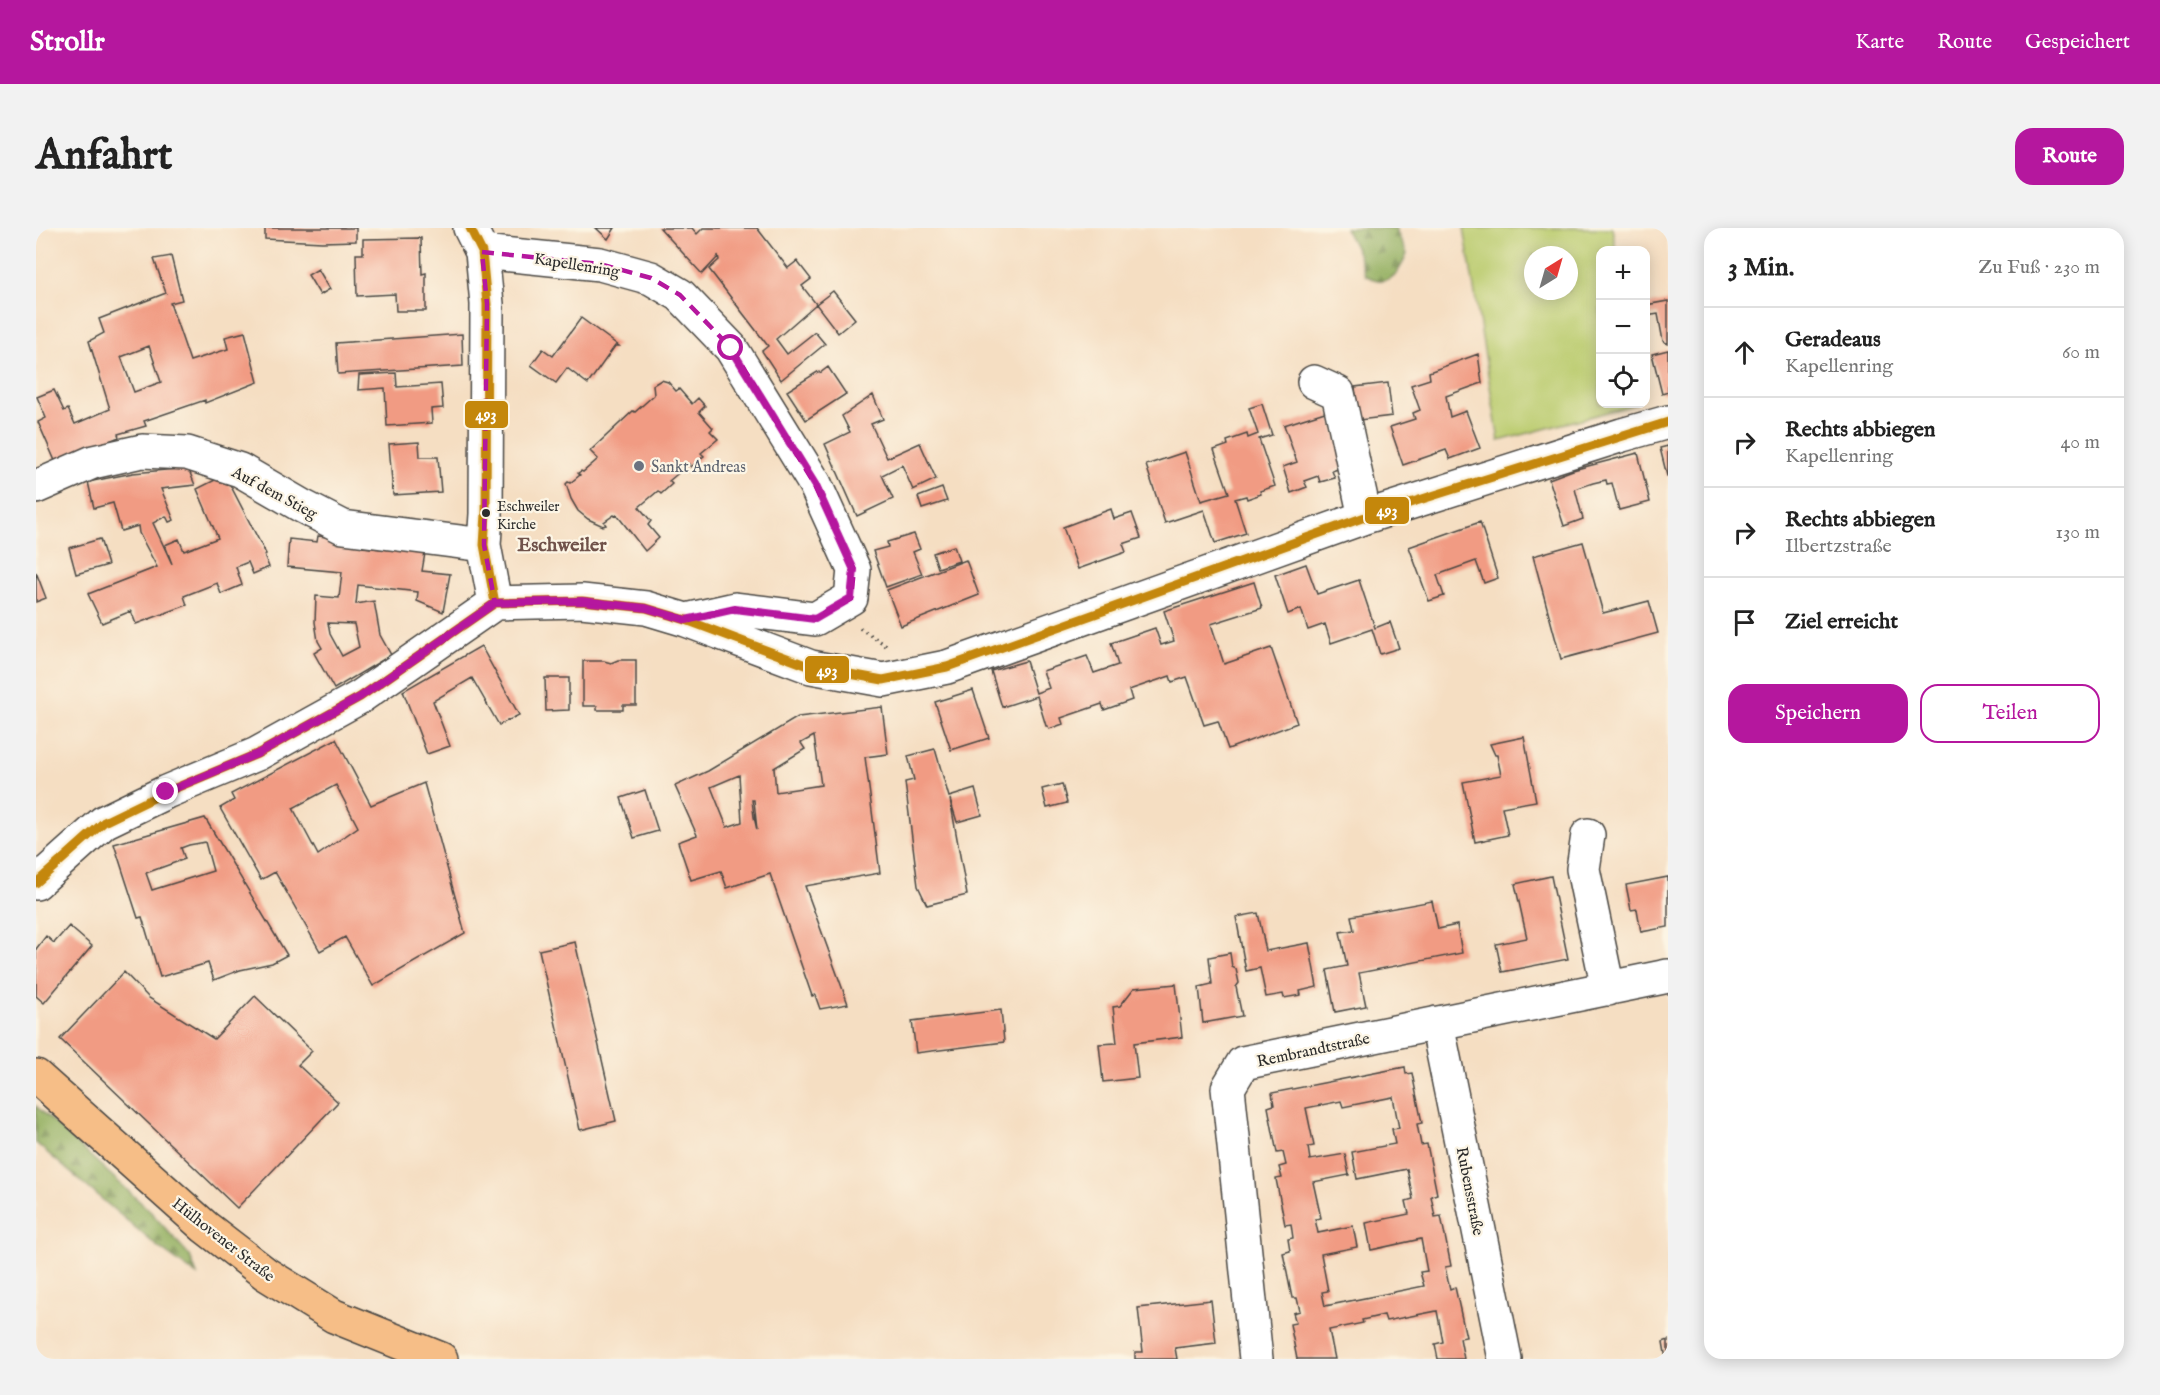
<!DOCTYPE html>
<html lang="de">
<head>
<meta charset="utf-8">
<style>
	:root { --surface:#fff; --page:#f2f2f2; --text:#222; --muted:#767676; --line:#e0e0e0; --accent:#b5179e }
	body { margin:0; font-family:"IM FELL English",serif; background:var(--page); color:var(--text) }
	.controls { position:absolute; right:18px; top:18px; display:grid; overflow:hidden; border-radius:12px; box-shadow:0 3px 15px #0003 }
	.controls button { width:54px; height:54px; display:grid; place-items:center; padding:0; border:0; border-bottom:2px solid var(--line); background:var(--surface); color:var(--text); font:30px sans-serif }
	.compass { position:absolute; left:1488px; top:18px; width:54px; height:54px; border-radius:50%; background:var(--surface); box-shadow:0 3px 15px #0003; rotate:37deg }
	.stop { position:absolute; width:18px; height:18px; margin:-14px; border:4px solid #b5179e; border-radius:50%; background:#fff }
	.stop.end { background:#b5179e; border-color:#fff; box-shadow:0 2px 6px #0008 }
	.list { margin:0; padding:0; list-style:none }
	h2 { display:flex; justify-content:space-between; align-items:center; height:78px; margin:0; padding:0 24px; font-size:26px }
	h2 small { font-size:20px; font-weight:400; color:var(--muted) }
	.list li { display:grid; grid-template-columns:39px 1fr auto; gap:18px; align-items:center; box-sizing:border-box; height:90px; padding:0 24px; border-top:2px solid var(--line) }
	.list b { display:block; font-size:22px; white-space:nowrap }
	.list p { margin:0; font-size:20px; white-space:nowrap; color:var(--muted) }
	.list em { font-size:20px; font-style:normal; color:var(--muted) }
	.actions { display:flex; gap:12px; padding:18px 24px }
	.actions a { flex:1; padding:14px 0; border:2px solid var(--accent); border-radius:18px; text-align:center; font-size:21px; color:var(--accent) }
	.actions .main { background:var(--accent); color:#fff }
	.icon { flex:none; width:33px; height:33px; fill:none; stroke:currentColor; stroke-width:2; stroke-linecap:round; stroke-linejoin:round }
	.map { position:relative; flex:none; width:1632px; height:1131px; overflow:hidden; border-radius:18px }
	header { display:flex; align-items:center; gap:36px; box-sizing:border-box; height:84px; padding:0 30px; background:var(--accent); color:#fff }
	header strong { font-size:28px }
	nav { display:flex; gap:33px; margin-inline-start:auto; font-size:21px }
	.intro { display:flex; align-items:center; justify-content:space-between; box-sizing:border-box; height:144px; padding:0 36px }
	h1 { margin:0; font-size:42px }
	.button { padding:15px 27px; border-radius:18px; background:var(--accent); color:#fff; font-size:21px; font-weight:700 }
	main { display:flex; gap:36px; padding:0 36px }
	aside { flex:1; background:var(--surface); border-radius:18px; box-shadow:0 3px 15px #0003 }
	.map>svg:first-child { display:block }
	.green { fill:#bbcc70; stroke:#737c4e; stroke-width:1.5; fill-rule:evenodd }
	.forest { fill:url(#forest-firs); stroke:#606e46; stroke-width:1.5 }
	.building { fill:#f19b83; fill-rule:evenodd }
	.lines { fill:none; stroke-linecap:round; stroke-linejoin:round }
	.minor-casing { stroke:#494642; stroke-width:36 }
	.major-casing { stroke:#494642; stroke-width:36 }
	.path { stroke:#494642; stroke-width:4; stroke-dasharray:1.5 4.5; stroke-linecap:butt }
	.minor { stroke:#fff; stroke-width:33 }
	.major { stroke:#f6be87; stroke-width:33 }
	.bus-1-casing { stroke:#fcf5e5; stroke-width:14 }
	.bus-1 { stroke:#c4870b; stroke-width:9 }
	.route { stroke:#b5179e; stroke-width:8 }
	.marked { fill:none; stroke:#b5179e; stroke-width:4.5; stroke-dasharray:12 8; stroke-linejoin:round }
	.worship-dot { fill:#6b7280; stroke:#fcf5e5; stroke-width:2 }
	.bus-dot { fill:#2b2b2b; stroke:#fcf5e5; stroke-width:2 }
	.labels { text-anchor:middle; stroke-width:4.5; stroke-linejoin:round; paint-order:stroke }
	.bus-label { font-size:14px; fill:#2b2b2b; stroke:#fcf5e5; text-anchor:start }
	.street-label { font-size:16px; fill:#2b2b2b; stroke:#fcf5e5 }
	.worship-label { font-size:16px; fill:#5b616d; stroke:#fcf5e5; text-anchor:start }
	.quarter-label { font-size:20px; font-weight:bold; fill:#70524a; stroke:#fcf5e5 }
	.line-badge { stroke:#fcf5e5; stroke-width:2 }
	.badge-label { font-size:16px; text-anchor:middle; font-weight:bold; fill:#fff }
</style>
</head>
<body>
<header>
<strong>Strollr</strong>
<nav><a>Karte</a><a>Route</a><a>Gespeichert</a></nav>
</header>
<div class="intro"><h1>Anfahrt</h1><a class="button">Route</a></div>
<main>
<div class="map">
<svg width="1632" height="1131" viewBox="0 0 1632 1131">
	<defs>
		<pattern id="forest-firs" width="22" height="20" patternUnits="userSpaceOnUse" patternTransform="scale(1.5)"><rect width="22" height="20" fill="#94b062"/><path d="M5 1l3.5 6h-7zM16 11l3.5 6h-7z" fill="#798f51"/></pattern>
	</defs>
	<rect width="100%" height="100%" fill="#fcf5e5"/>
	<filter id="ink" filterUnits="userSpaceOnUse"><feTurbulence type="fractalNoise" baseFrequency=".0167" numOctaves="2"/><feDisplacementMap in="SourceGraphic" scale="12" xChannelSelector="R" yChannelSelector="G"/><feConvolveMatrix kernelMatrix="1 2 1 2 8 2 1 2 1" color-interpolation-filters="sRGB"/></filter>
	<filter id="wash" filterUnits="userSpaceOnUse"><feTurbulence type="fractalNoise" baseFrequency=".008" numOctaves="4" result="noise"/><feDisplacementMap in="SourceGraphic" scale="24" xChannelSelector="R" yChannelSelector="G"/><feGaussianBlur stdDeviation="1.35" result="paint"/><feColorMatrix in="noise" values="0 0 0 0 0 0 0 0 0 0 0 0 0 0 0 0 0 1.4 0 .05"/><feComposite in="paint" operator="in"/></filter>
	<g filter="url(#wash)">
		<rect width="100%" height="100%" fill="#f5dec2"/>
		<path class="green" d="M1428,0h148l4,22h-16v154h37l-138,37zM1497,27h36v36h-36z"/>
		<path class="forest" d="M1309,0h50l12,26c-9,22 -19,34 -42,21l-7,-22z
			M0,878l113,104 41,46 7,19 -39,-28 -122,-104z"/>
		<g id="blocks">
			<path class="building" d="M229,0h91v13l-34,1 -57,-3z
				M560,0h19l-7,11z
				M624,0h32l5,6 6,-6h54l31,40 9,-7 14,18 -9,7 14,18 17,-13 22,28 -17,14 -22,-29 -40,35 11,15 28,-22 10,12 -44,36 -19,-29 6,-5 -59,-77 10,-9 -1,-5v2l-16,17z
				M385,10l1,36 4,-1v38h-30l-1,-17 -38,2 -1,-42h7v-15z
				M135,28l11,44 -12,3 20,58 38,-12 -3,-12 20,-5 13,50 -53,21v-3l-61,21 2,5 -28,8 1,3 -63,26 -18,-41 8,-4 -9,-21 17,-7 10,21 4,-2 7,15 35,-15 -21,-68 15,-8 -5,-14 67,-26 -12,-34zM113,118l12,36 -27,10 -13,-35z
				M282,41l12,20 -10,6 -12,-20z
				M1632,73v43l-5,-3 -5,-27 -12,2v-11z
				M545,90l38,28h-4l-27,38 -21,-16 -11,15 -25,-18 12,-16 10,7z
				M426,106l1,32 -125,8 -2,-31z
				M1632,122v42l-6,2 -10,-40z
				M1442,126l4,29 -36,13 4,21 16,-6 14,37 -30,11 -4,-9 -43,15 -13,-38 25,-8 -2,-6 7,-3 -9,-25 19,-6 -1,-7z
				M792,139l18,27 -40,26 -19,-29 32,-20 1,2z
				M360,145l1,14 44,-3 2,24 -12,1 1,14 -45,3 -2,-38 -27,2 1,-15z
				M625,152l7,2 8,9 3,-2 13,15 6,-6 7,8 -6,6 14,16 -3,3 8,8 -17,14 3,3 -13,11 -2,-3 -20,17 3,3 -11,10 -3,-3 -19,16 12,14 -3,4 11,13 -14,13 -28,-36 -2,1 -1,-1 -10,7 2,3 -3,1 -15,-7 -10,-8 -7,-12 -5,-15 2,-2 2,1 10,-8 -2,-2 3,-2 2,1 15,-13 -8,-8 43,-40 2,1 19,-17 -1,-10z
				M1352,155l4,33 -33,4 -4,-33z
				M837,167l10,24 -12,5 16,34 33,-15 16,36 -23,11 -11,-25 -20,10 11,24 -36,17 -32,-72 25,-12 -8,-16z
				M1226,176l10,31 -13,4 16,47 -15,5 1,3 -14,5 -1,-3 -11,3 11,34 -31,10 -11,-33 -39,13 -19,-58 39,-13 16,49 28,-8 -15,-43 14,-5 -1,-4 20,-7 1,4 10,-4 -9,-26z
				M1292,183l19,55 -15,5 3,7 -15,4 -2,-6 -14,5 3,6 -16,6 -8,-26 14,-5 -13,-37z
				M383,214l1,15h18l3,35 -48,3 -4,-51z
				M1632,218v30h-1l-7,-28z
				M1602,225l12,49 -31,8 -7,-27 -5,1 -1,-4 -13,3 -18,6 8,30 -19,7 -15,-47 24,-9z
				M152,240l7,17 -34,4 13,31 -5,2 -3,-6 -13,7 19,41 -7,-19 14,-6 5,12 34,-13 -21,-49 28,-14 41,79 -2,1 5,12 -16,7 -5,-12 -12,5 6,18 -21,9 -4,-11 -33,13 3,9 -51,19 -5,-13 -29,12 -14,-29 69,-27 -18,-34 -1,-7 -17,5 -8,-28 -19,5 -6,-26 45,-9z
				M906,260l5,13 -25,8 -4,-12z
				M1075,281l3,10 18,-6 9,25 -18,6 3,8 -48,17 -15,-42z
				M1444,294l18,56 -14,5 -8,-22 -39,14 7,21 -15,5 -20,-54z
				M878,306l6,15 -7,3 9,22 -36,13 -13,-36 15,-4 -1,-5z
				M282,308l44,5v6l63,6 -3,18 28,3 -7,38 -26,-11 1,-9 -60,-7 -2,19 18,-3 6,34 11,20 -57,34 -20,-36 8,-5 -4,-7 -3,-19 1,-26 23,2 3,-26 -55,-5 2,-28 28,3zM292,395l26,1 5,23 -17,9 -12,-22z
				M64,311l8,26 -32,9 -7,-26z
				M1547,314l20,71 46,-12 9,32 -97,26 -28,-103z
				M918,318l5,15 -21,7 -5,-15z
				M930,332l13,35 -78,31 -14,-36z
				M1270,336l11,30 42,-14 16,48 15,-6 9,26 -19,6 -8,-25 -41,14 -6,-19 -17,6 -7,-21 -13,5 -13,-39z
				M0,344l10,26 -10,4z
				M1218,354l8,26 -51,16 13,40 47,-16 26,75 -69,26 -10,-28 -14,4 -17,-48 -15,5 -2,-6 -41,14 3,10 -28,10 -2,-6 -41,14 2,6 -14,5 -1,-3h-2l-9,-30 -35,11 -11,-36 35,-10 10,32 13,-5 -6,-17 44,-15 7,17 24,-8 -7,-22 44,-15 6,17 13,-4 -10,-30z
				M445,418l38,69 -20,10 -27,-47 -39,23 17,45 -23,8 -24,-63z
				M582,432h18v45h-13v5h-26v-4h-14v-45h21l7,2z
				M509,450h24v32l-23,1z
				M937,462l16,48 -38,12 -16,-48z
				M846,479l6,47 -23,3 15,116 -75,13 43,118 -28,5 -5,-14 -3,1 -42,-122 -43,14 -6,-17 -30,9 -13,-38 19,-7 -22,-49 33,-15 90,-54zM778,508l7,49 -45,7 -2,-24 31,-19 -4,-6zM703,547l3,47 -15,5 -16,-40zM716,572h2l3,30 -3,-13z
				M1488,509l12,64 -34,6 6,28 -33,7 -12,-60 38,-7 -4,-20h-2l-5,-11z
				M300,511l35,66 53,-22 41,150 -92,53 -28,-49 -25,14 -45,-79 -14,8 -41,-72 14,-8 -3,-6zM300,557l22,42 -40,28 -25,-47z
				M899,521l14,48 26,-8 7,26 -25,7 -7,-23 17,96 -40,10 -9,-19 -13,-104 9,-2 -6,-24z
				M1026,556l5,19 -20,5 -5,-19z
				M609,562l13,41 -24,7 -13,-40z
				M169,590l82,137 -15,8 -32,7 -26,10 -6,-17 -48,14 -18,-60 -4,1 -24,-74zM169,614l8,29 -61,19 -6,-17 39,-14 -4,-11 8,-3z
				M1515,648l17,83 -66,13 -6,-28 31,-6 -12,-54z
				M1632,649v50l-27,5 -4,-23 -6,1 -5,-25z
				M1396,673l6,28 19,-4 5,28 -103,20 7,33 -31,6 -8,-42 20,-4 -7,-34 14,-2 -3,-14z
				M1222,685l8,38 43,-8 8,44 -17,4 1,4 -17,3 -1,-4 -17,3 -6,-29 -14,3 -10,-54z
				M33,698l23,20 -48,57 -8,-7v-47l10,-13 8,7z
				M539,714l41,179 -36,9 -41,-180z
				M1194,725l2,14 4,2 3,14 -3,4 6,29 -39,7 -4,-36 13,-3 -3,-27z
				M88,744l25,26 65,41 41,-43 57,55 -14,14 40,37 -101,106 -177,-169z
				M1140,756l6,53 -48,6 4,35 -35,4 -4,-38 18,-1 -4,-36 7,-1 14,-18z
				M965,782l3,32 -88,11 -4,-32z
				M1369,839l1,7 6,-1 10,50 -5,1 4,21 6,-1 10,50 -6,2 4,21 6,-1 10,50 -6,1 3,14 2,8 5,-2 11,50 -6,1 4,21h-26l-3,-15 8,-2 -6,-31 -51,10 -2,-6 -22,5 1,3 -34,7 6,29h-38l-7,-35 6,-1 -3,-10 7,-2 -3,-13h-5l-9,-45 7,-2 -2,-12 5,-1 -2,-14 -6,1 -9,-46 6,-1 -3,-11 7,-2 -3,-13 -6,1 -9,-46 6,-2 -2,-12zM1357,869l6,31 -7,1 3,15 -43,8 5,27 50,-10 6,30 -7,2 3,13 -43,9 5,27 50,-11 6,32 -7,1 4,14 -99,20 -3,-14 6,-1 -7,-37 36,-7 -4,-21 -35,7 -3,-14 6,-1 -8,-36 36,-7 -4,-21 -35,6 -2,-13 6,-1 -8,-38 35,-7 2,6z
				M1175,1072l5,43 -41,5 2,11h-42v-7h8l-5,-44z
				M1632,1112v19h-2l-3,-17z"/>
		</g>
	</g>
	<g filter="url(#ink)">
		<use href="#blocks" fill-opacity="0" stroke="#494642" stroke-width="1.5"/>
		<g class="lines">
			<defs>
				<path id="minor" d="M434,0l12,24 5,52 -1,210 -2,31 11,58
					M446,24l118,12 51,14 29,17 51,53 84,136 39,86 -3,28 -36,21 -80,-10 -49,11
					M1278,154l24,11 27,124
					M0,259l57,-25 49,-11 45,2 53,17 62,36 41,21 141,18
					M1552,607l-5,34 25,120
					M0,655l68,-61 62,-30 91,-38 103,-57 135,-94 87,-2 64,7 40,12 125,47 72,13 64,-13 418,-150 257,-82 46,-13
					M1401,795l68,336
					M1220,1131l-28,-271 15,-25 425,-87"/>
				<path id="major" d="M0,848l169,151 61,47 68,42 107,43"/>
			</defs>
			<use href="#minor" class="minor-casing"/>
			<use href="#major" class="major-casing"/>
			<path class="path" d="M824,400l28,19"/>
			<use href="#minor" class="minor"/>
			<use href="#major" class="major"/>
			<defs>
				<path id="bus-1" d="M434,0l12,24 5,52 -1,210 -2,31 11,58
					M0,655l68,-61 62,-30 91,-38 103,-57 135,-94 87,-2 64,7 40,12 125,47 72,13 64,-13 418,-150 303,-95"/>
			</defs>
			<use href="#bus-1" class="bus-1-casing"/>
			<use href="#bus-1" class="bus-1"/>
		</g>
	</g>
	<g class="lines" filter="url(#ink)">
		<path class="route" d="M130,564l91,-38 103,-57 135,-94 87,-2 64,7 40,12 49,-11 80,10 36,-21 3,-28 -39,-86 -84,-136"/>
	</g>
	<path class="marked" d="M446,24l118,12 51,14 29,17 51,53 84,136 39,86 -3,28 -36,21 -80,-10 -49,11 -40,-12 -64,-7 -87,2 -11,-58 3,-241z"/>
	<circle class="worship-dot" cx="603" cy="238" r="6"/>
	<circle class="bus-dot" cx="450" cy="285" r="5"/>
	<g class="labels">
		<g class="bus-label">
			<text x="461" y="283">Eschweiler<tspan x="461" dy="18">Kirche</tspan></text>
		</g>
		<g class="street-label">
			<text transform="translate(541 36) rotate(9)" y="6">Kapellenring</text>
			<text transform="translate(239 264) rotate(28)" y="6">Auf dem Stieg</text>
			<text transform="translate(1277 821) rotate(-12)" y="6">Rembrandtstraße</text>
			<text transform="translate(1435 963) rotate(79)" y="6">Rubensstraße</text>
			<text transform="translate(188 1011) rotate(38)" y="6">Hülhovener Straße</text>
		</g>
		<g class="worship-label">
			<text x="615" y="244">Sankt Andreas</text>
		</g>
		<g class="quarter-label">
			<text x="526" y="323">Eschweiler</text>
		</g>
	</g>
	<g class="line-badge">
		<rect x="428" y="172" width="45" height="29" rx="6" fill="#c4870b"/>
		<rect x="1328" y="268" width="46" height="29" rx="6" fill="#c4870b"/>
		<rect x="768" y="427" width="46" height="29" rx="6" fill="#c4870b"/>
	</g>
	<g class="badge-label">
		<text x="450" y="192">493</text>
		<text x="1351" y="288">493</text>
		<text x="791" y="448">493</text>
	</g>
</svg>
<div class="controls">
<button>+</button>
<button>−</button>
<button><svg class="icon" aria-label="locate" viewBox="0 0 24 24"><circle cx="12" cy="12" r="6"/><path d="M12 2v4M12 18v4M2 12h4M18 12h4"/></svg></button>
</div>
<svg class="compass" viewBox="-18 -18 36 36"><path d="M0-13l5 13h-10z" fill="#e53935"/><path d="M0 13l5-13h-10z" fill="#767676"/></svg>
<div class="stop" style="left:695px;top:120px"></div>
<div class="stop end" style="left:130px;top:564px"></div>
</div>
<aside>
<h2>3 Min.<small>Zu Fuß · 230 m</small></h2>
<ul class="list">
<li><svg class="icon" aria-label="ahead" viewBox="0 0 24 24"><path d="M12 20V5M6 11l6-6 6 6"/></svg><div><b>Geradeaus</b><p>Kapellenring</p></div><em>60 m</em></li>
<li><svg class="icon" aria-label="right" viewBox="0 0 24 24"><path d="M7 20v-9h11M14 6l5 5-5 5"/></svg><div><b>Rechts abbiegen</b><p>Kapellenring</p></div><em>40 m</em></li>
<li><svg class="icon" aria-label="right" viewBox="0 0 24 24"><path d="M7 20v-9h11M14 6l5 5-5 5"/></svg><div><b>Rechts abbiegen</b><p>Ilbertzstraße</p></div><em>130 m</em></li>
<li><svg class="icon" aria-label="arrive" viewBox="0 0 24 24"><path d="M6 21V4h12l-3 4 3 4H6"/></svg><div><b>Ziel erreicht</b></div></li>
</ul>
<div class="actions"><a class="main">Speichern</a><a>Teilen</a></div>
</aside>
</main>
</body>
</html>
